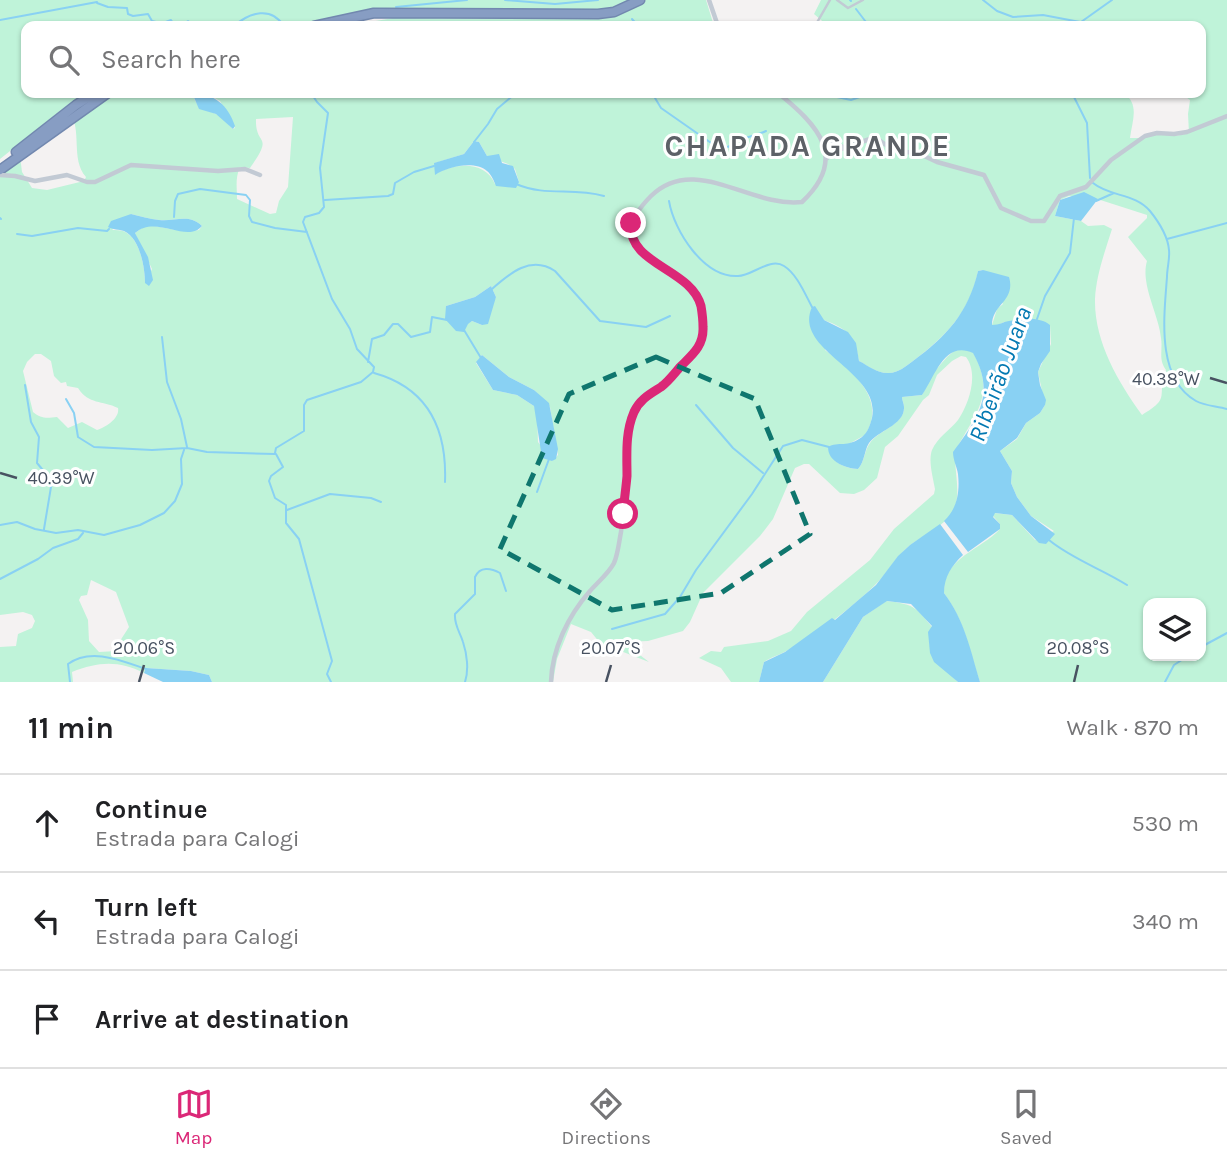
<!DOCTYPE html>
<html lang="en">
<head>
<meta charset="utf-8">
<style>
	:root { --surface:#fff; --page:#f6f6f6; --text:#202124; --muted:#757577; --line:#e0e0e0; --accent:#db2777 }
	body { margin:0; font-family:Karla,sans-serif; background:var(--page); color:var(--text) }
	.controls { position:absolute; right:21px; bottom:21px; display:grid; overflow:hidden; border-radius:14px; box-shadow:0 2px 5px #0004 }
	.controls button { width:63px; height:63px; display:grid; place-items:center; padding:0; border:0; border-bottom:2px solid var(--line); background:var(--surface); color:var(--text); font:35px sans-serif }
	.stop { position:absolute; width:21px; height:21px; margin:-16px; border:5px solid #db2777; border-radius:50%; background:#fff }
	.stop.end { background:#db2777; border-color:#fff; box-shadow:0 2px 7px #0008 }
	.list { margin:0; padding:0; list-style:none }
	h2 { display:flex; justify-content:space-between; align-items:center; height:91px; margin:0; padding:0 28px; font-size:30px }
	h2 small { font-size:23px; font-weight:400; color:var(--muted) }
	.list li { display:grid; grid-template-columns:46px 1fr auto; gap:21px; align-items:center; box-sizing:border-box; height:98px; padding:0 28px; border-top:2px solid var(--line) }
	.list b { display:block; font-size:26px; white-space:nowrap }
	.list p { margin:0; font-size:23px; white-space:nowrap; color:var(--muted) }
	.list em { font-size:23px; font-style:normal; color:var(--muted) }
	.icon { flex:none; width:38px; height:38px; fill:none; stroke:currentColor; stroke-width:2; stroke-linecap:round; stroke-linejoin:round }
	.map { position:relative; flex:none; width:1227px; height:682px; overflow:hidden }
	.search { position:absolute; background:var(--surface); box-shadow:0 2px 5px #0004; left:21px; right:21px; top:21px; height:77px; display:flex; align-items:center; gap:18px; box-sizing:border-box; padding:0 24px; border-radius:14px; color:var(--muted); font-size:26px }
	.sheet { height:385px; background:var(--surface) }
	nav { display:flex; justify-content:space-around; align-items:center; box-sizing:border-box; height:98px; border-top:2px solid var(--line); background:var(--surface); font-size:19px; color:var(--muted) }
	nav a { display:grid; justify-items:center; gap:4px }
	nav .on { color:var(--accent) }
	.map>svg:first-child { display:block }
	.green { fill:#bff3d9; fill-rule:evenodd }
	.water { fill:#89d1f3 }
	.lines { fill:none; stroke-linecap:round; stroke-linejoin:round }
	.stream { stroke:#89d1f3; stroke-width:2 }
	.motorway-casing { stroke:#7288af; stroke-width:11 }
	.minor { stroke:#c2cad4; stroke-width:2.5 }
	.tertiary { stroke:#c2cad4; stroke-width:4.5 }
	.motorway { stroke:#879dc3; stroke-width:8 }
	.route { stroke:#db2777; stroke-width:9 }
	.marked { fill:none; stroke:#0f766e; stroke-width:5; stroke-dasharray:14 9; stroke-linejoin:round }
	.ticks { fill:none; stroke:#485261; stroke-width:2.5 }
	.labels { text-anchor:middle; stroke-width:6; stroke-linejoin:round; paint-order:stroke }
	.water-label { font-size:24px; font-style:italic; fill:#0379b2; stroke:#fff }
	.district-label { font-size:30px; font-weight:bold; letter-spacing:2px; fill:#5d6167; stroke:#fff }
	.ticks-label { font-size:18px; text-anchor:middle; fill:#485261; stroke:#fff; stroke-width:6; stroke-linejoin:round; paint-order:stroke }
</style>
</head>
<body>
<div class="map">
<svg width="1227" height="682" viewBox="0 0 1227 682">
	<rect width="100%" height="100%" fill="#f4f2f2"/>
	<path class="green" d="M0,0h634l-17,9 -27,3c-90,-1 -200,-9 -286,14h-278v67h62l-24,15 -64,51z
		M646,0h60l8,26h-367l46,-8 207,1 21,-5z
		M821,0h406v682h-247c-12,-35 -14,-58 -36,-89 -2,-35 37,-43 56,-64v-5l-7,-8 1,-3 18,2 23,25 19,-9 -23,-15 -14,-19 -6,-14 1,-12 -12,-20 17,-12 9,-16 14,-10 5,-8 -7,-33 13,-28 -1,-19 -46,-3 -6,3h-6l5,-16 6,-5 -20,-34 -5,1c-8,41 -33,66 -65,90 -7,5 -15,12 -24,12 -11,1 -21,-7 -30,-12 -4,-25 -11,-32 -35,-41l1,30c27,21 63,49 40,85l-20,11h-17c2,16 16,22 30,23 7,-8 6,-18 12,-26 7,-12 35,-19 34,-36 0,-3 -2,-7 -2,-10l20,-2 11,-22 14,-16 7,-6 8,-2 11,3c22,41 5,58 -15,94 -8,15 5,44 -4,63 -8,17 -31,26 -45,37 -14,11 -22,28 -35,40 -26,25 -55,46 -86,64 -8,5 -17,7 -24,12l-5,20h-28l-10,-14 -22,-10 12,-7 10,1 3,-5 44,-6 23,-10 16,-19 63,-52 24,-31 40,-35 1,-5c-2,-12 -7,-28 -3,-39 5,-12 18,-20 26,-30 11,-16 21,-46 8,-63l-5,-1 -9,5 -15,14 -8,20 -6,5 -25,36 -13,11 -8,31 -13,12 -10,4 -14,-1 -31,-29h-5l-9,4 -22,51 -13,17 -57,57 -13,29 -7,9 -35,10 -25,1 26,20 -49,-19 -9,-11 -20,-8 -14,35 -4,23h-341l-3,-7 -18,-4 -45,-3 -2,5c-26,-13 -46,-11 -72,-1l1,10h-73v-35l16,-1 2,-12 14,-6 3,-7 -3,-6 -9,-3 -23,3v-443l20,-16 2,16 10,16 15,2 37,-9 2,-4c-16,-18 -3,-47 -17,-66l34,-18h89c6,17 10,15 24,21 8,3 12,11 17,15l2,-1 -15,-27 -14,-8h566l5,4 3,-4h344c16,12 8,28 6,45h11l7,-5 28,3 13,-3 -1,-19 2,-14 -10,-7h21v-67h-373l-14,-12zM293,117l-5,70 -9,14 -3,12 -6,1 -33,-15c0,-11 -2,-21 3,-32l10,1c25,-36 5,-20 6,-49zM474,141l5,1 8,14 21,8 7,5 4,13 -24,2c-10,-24 -40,-21 -60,-10v-11l29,-9zM1069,196h19l59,19v3l-19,19 19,24c-7,23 12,54 14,77 2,12 -3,21 5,32 -10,28 6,27 -24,45 -24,-33 -48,-74 -47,-116 1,-23 10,-48 17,-70l-8,-4 -16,1 -7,-5 -26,-5 5,-16zM131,214c9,2 19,5 28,6 15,2 30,-7 43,6l-3,4c-17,3 -34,-3 -53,-5l-11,8 17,36 -7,14c0,-15 -5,-46 -22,-52 -3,-1 -7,-1 -11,-1zM491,286l5,11 -14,28 -10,-4 -5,3 -21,-18 29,-9zM35,354h6l10,7 3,15 7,7 5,-1 1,4 11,2c11,17 24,12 40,20 2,10 -12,19 -21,22l-15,-8 -14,6 -11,-11c-10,1 -16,2 -24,-5l-10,-41 4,-9zM482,355l27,22 25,13 16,17 8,48 -6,6 -14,-19 -1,-28 -3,-8 -17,-11 -24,-5 -17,-27zM91,580l25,12 13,35 -11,17 -1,7 -18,1 -10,-11 -1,-21 -9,-20 2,-4 6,-1zM1148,603h53v53h-53z
		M886,601c27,3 29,5 46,26 -9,27 8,37 26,55h-135l40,-65z"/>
	<path class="water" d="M192,93c22,0 36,12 43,33l-2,3 -17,-15 -17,-5z
		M474,141l5,1 8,14 12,-2 3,9 11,3 6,16 -3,6 -20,-2c-2,-5 -5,-12 -9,-15 -13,-11 -40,-4 -52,4l-1,-12 30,-9z
		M1084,192l14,7 -17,22 -26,-5 5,-16z
		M131,214c9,2 19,5 28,6 15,2 30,-7 43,6 -15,18 -46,-12 -67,7l13,24 5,23 -4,6 -4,-3c0,-15 -5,-45 -21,-52 -5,-2 -11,-1 -16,-4l3,-6z
		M983,270l26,7c7,24 -17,27 -17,48 8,0 10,-3 17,-4 13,-3 32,-4 41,4v26l-9,13 -3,8 2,13 6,15 -1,5 -5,8 -14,10 -9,15 -17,13 12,20 -1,12 6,14 14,19 24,18 -9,10 -7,-1 -27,-28 -17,-2 -2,4 7,7v5l-32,23 -24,-31c13,-12 16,-29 14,-47 -1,-7 -5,-14 -5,-22 25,-34 43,-58 20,-99 -29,-13 -38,24 -51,42l-20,2c0,3 2,7 2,10 1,18 -27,24 -35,36 -5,8 -4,18 -11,26 -13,-1 -30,-7 -30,-22 10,-6 20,1 34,-10 6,-5 8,-12 10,-19 10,-47 -80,-67 -60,-111l3,-1 9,14 24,12 8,11 3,18c10,5 19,13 30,12 9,0 17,-7 24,-12 34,-25 55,-48 65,-90z
		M491,286l5,11 -8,27 -6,1 -10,-4 -4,3 -4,8 -8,-1 -11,-12 1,-13 29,-9z
		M482,355l27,22 25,13 15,13 9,46 -2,10 -4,2 -10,-3 -8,-52 -17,-11 -24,-5 -17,-28z
		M940,524l23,31c-11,10 -19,22 -19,38 21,28 26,56 36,89h-22l-24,-20 -4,-9 -2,-21 4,-6 -21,-22 -24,-3 -24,16 -40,65h-64l5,-20 21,-10 47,-34 3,2 41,-35 22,-29 12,-11z
		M146,668l45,3 18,4 3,7h-49l-19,-9z"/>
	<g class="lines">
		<path class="stream" d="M505,0l50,4 43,-4
			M850,0l1,1
			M983,0l14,11 16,6 30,-2 37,7
			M97,3l11,4 19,1 1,6 5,2 15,-2 4,7 4,1
			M396,7l71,-7
			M856,9l13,17
			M632,19l6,7
			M0,20l97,-18
			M157,22l6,1 8,-3 4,6
			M1081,22l31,-22
			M180,26l8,-5 7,5
			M234,26c16,-14 37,-20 50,0
			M374,26l3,-1
			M311,93l6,9 11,11 -8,55 4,39 -5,6 -14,4 -2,5 29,77 18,30 7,20 17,18 -1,5
			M652,93l9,15 53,37 14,2c14,-12 22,-8 38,-16
			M818,93l33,7 20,-7
			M1072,93l15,30 3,55
			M474,142l14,-18 9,-15 19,-16
			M1093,183c17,14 42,10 57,28 8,10 18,26 19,39 1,9 -2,18 -2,27 -3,40 -11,101 29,124 9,5 21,5 31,8
			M516,184c31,13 55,3 88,12
			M325,200l63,-4 5,-2 2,-11 19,-11 20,-6
			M669,201c5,30 35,77 69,75 14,0 32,-19 46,-10 13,8 21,28 28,41
			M1096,201l18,-8
			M174,217l1,-16 3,-7 22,-5 46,6 4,5 -1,16 3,6 23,6 32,4
			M0,218l1,1
			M17,234l15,2 46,-8 29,3 2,-2
			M1167,239l60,-16
			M492,289c18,-16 39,-34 63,-18l45,50 46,6 24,-11
			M1037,319l8,-23 25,-43 4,-35
			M464,330l17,28
			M162,337l5,45 14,37 6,28
			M368,362l4,-23 12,-4 9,-11h5l13,13 19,-5 2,-15 15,3
			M374,373c54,15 73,56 71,109
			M25,385l6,37 8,15 -2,26 15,18 -8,48
			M66,399l8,14 4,24 16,10 58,3 35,-2 20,4 68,2
			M696,405l37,43 30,25
			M275,453l1,-5 28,-17v-26l3,-5 54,-18 12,-10
			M276,454l7,13 -12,9 -2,5 6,17 11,7v18l13,16 33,122 -5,13 4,8
			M537,492l12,-33
			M287,510l43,-16 41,4 10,4
			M0,525l17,-3 18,7 21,4 22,-3 26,5 36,-10 24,-12 11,-12 7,-17 -1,-25 3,-9
			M1049,540c23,19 53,29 78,45
			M0,579l38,-20 15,-11 25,-9 5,-6
			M612,629l53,-15 15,-17 16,-27 56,-76 31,-48 19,-6 27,7
			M1201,647l26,-14
			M70,682l-2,-18c23,-17 54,-3 78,5
			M465,682c4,-12 2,-28 -2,-40 -3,-10 -9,-17 -8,-28l20,-20v-17c5,-11 16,-9 25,-4l6,18
			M1165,682l9,-17 14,-9"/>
		<defs>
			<path id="motorway" d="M314,26l60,-13 224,1 16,-2 26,-12
				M335,26l17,-4
				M16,152l60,-47 19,-12
				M0,170l108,-77"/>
		</defs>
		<use href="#motorway" class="motorway-casing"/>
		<path class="minor" d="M837,0l11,8 15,-8
			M815,26l15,-26"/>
		<path class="tertiary" d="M709,0l9,26
			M824,141l19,6
			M826,159l9,-8 35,-12 9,1 14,10 27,4 17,8 47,13 17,33 30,13h13l16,-25 26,-9 25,-27 34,-24 12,-3 17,1 13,-2 40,-16
			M0,175l15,1 20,5 32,-6 20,7h8l36,-17 87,6 27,-2 15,6
			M551,682c1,-33 17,-66 39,-91 7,-8 19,-18 24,-28 4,-9 5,-21 7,-31 2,-17 4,-35 5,-53 2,-23 -2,-46 9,-68 6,-12 16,-17 26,-24 9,-6 35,-34 39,-43 4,-8 3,-18 2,-26 -6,-59 -114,-59 -51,-122 44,-43 99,12 151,6 47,-44 16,-77 -24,-109"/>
		<use href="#motorway" class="motorway"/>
	</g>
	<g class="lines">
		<path class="route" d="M623,514c1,-13 3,-26 4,-38 0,-22 -2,-43 7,-64 6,-13 16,-18 27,-25 7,-5 13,-13 19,-20 12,-12 24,-21 23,-40 0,-7 -1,-15 -2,-21 -10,-38 -74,-41 -70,-83"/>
	</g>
	<path class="marked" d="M656,357l99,42 55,135 -89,59 -109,17 -112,-61 69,-155z"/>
	<path class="ticks" d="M1210,378l17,5M0,473l17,5M139,682l5,-17M606,682l5,-17M1074,682l4,-17"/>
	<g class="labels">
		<g class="water-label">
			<text transform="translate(1000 374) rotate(-70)" y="8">Ribeirão Juara</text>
		</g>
		<g class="district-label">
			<text x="808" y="156">CHAPADA GRANDE</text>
		</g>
	</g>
	<g class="ticks-label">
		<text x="1166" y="385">40.38°W</text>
		<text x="61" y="484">40.39°W</text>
		<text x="1078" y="654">20.08°S</text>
		<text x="144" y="654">20.06°S</text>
		<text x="611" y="654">20.07°S</text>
	</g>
</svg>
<div class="controls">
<button><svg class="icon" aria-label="layers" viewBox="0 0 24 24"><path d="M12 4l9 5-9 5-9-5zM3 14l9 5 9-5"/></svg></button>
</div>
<div class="stop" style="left:623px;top:514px"></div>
<div class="stop end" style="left:631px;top:223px"></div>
<div class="search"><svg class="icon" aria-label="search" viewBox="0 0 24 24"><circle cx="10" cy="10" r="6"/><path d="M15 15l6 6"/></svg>Search here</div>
</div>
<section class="sheet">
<h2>11 min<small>Walk · 870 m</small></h2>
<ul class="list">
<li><svg class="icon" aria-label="ahead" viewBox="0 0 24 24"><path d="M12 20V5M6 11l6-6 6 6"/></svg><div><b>Continue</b><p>Estrada para Calogi</p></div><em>530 m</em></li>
<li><svg class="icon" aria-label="left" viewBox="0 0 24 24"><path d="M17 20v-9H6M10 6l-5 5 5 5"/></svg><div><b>Turn left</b><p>Estrada para Calogi</p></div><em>340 m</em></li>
<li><svg class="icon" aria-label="arrive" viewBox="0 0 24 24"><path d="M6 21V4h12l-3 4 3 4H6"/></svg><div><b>Arrive at destination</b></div></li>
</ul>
</section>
<nav>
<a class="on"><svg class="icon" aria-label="map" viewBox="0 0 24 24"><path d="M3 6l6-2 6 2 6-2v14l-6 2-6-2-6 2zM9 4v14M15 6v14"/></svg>Map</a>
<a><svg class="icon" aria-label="directions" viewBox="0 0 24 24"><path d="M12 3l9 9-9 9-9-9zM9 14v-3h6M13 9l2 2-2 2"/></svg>Directions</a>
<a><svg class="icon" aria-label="saved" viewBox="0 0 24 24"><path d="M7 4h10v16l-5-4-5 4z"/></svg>Saved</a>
</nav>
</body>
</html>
